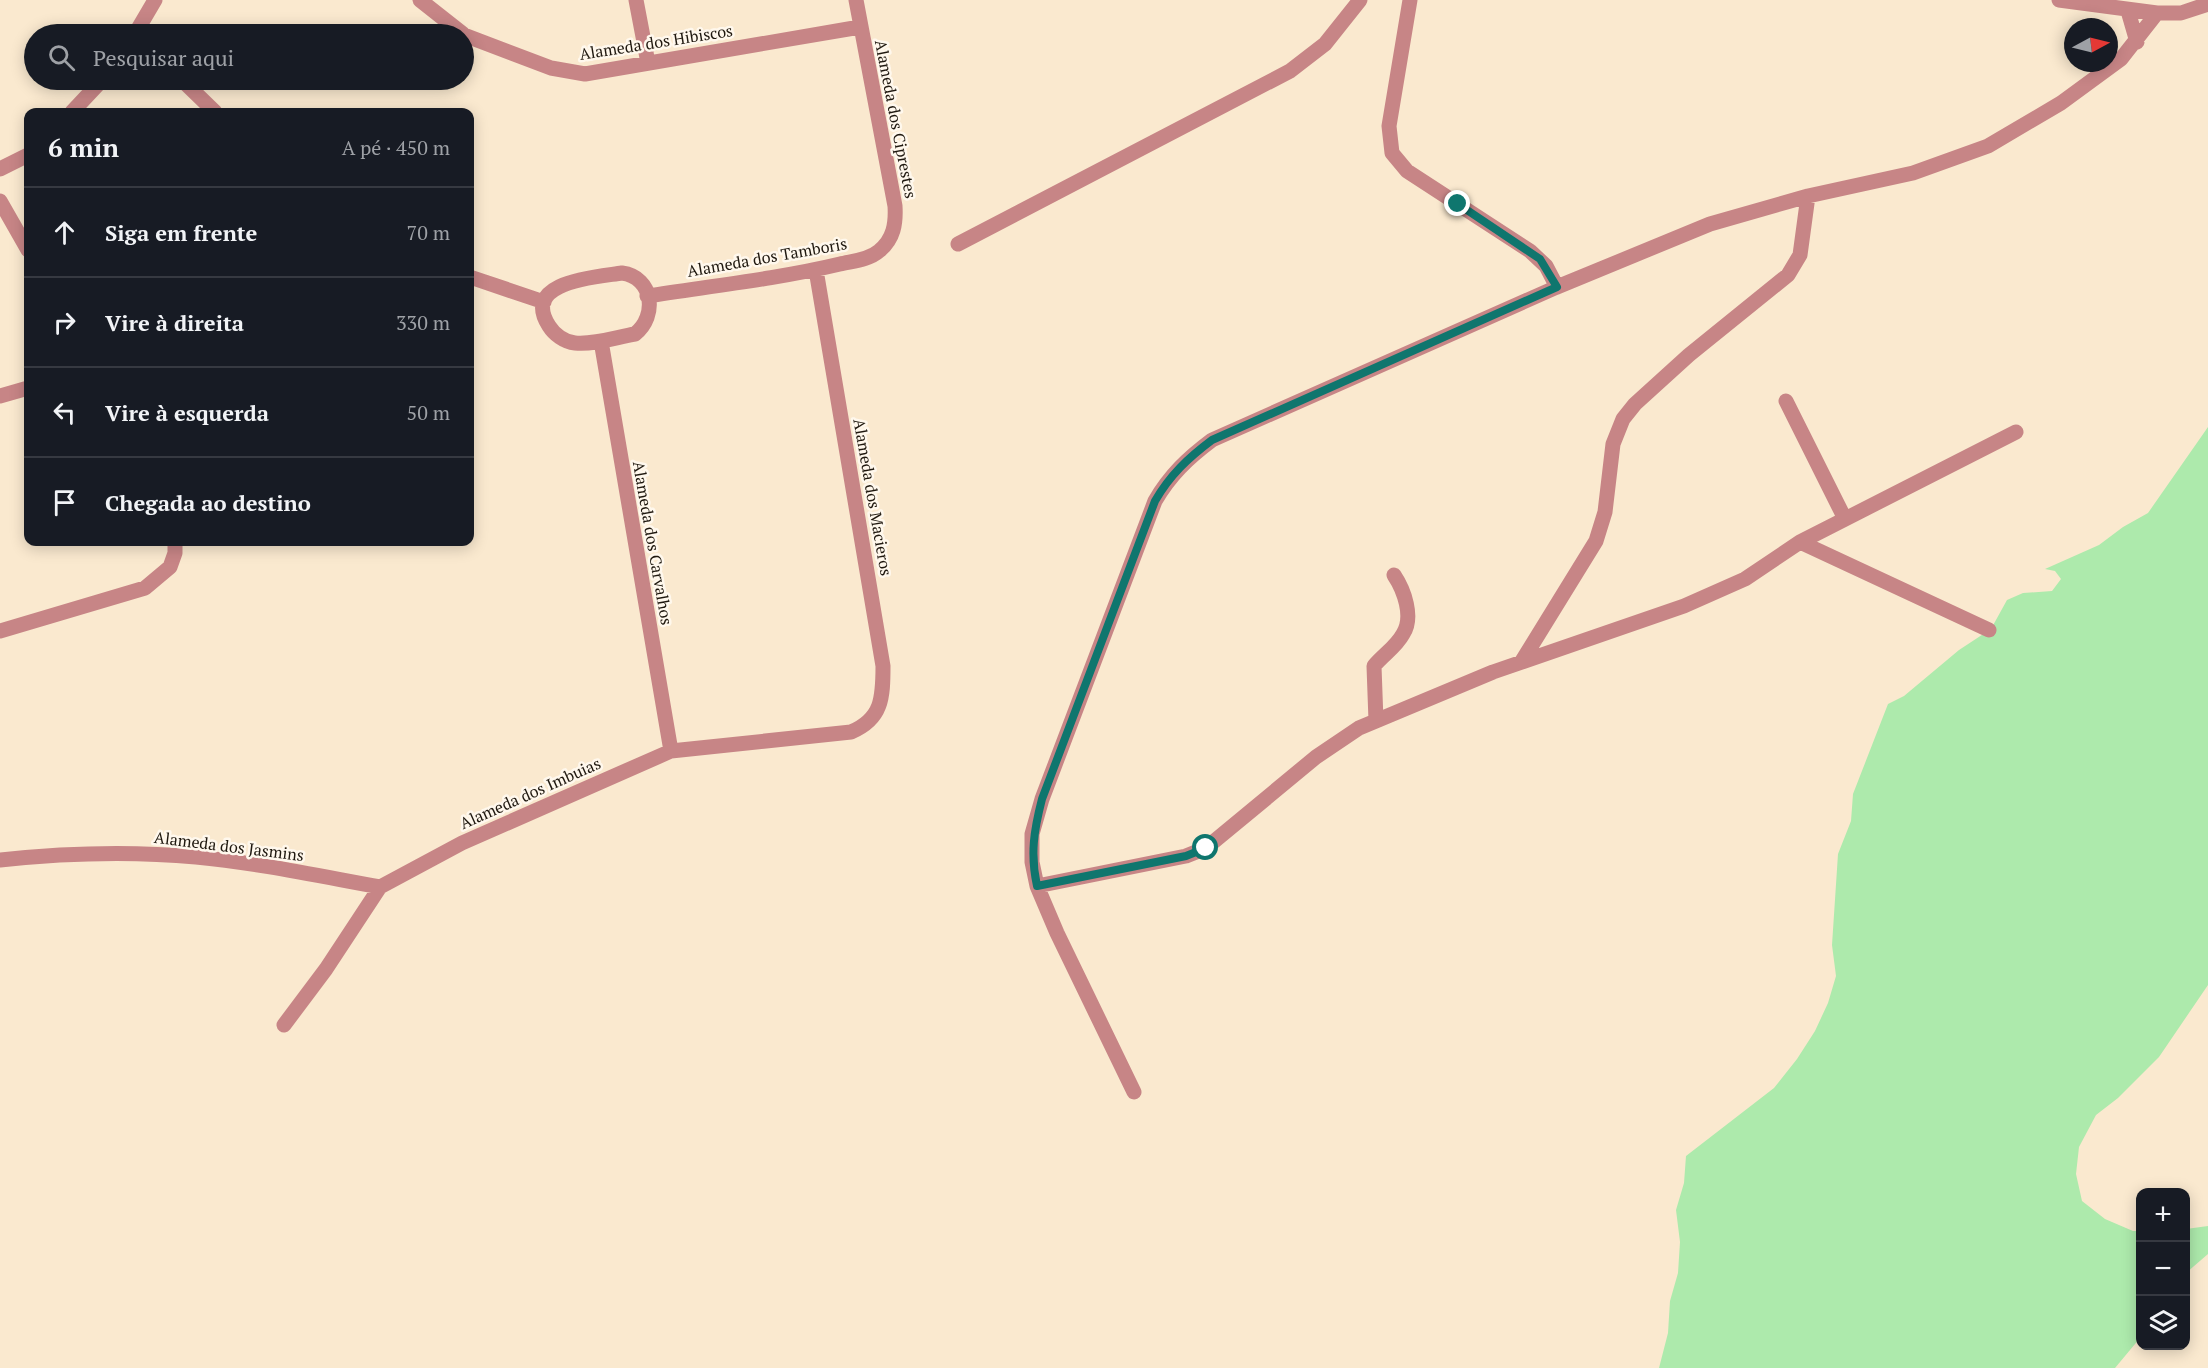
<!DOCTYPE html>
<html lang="pt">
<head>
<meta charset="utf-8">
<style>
	:root { --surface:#171b24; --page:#242831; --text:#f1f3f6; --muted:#9ea1a6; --line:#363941 }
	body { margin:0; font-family:"PT Serif",serif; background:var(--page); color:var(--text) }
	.controls { position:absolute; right:18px; bottom:18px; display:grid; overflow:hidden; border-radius:12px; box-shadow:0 3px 15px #0003 }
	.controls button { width:54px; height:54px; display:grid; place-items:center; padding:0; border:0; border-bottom:2px solid var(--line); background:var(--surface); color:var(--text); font:30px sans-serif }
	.compass { position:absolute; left:2064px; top:18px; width:54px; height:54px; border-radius:50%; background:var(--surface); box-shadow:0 3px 15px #0003; rotate:83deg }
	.stop { position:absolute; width:18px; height:18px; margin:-14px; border:4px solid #0f766e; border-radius:50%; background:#fff }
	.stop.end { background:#0f766e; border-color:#fff; box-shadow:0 2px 6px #0008 }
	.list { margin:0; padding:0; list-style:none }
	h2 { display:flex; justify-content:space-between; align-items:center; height:78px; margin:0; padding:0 24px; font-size:26px }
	h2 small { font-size:20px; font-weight:400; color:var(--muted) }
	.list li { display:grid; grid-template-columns:39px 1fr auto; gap:18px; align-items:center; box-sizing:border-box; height:90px; padding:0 24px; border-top:2px solid var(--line) }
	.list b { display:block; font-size:22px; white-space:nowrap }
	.list em { font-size:20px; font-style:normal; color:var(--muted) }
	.icon { flex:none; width:33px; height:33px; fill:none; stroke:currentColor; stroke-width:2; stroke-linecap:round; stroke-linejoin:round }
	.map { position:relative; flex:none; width:2208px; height:1368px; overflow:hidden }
	.search { position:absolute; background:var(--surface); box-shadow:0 3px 15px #0003; left:24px; top:24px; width:450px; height:66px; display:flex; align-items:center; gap:15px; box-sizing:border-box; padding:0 21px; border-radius:33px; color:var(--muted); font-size:22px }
	.panel { position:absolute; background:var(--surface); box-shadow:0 3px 15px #0003; left:24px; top:108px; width:450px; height:438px; border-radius:12px }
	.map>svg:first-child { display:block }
	.green { fill:#adeaac }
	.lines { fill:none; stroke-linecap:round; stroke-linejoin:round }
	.minor { stroke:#c78586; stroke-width:15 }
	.route { stroke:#0f766e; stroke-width:8 }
	.labels { text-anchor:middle; stroke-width:5; stroke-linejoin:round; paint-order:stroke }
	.street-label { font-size:16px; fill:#1f180f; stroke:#fff8ed }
</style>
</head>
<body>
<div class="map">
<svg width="2208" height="1368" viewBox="0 0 2208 1368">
	<rect width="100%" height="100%" fill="#fae9cf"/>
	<path class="green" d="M2208,427v558l-49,72 -41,41 -22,17 -17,32 -3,27 6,27 23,18 28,12h7v107l-25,30h-456l9,-35 2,-32 8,-28 2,-31 -4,-32 8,-27 2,-27 88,-68 23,-29 18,-28 13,-28 8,-27 -4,-31 6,-91 13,-33 2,-27 35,-90 16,-8 55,-46 32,-21 16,-29 16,-7 29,-2 9,-12 -6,-8 -10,-2 54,-24 24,-18 25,-14z
		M2208,1226v28l-22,19v-44z"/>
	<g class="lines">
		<path class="minor" d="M420,0l43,34
			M636,0l12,63
			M1410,0l-21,126 3,27 15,18 123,80 16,15 11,21
			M2059,0l98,13h24l27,-9
			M2128,11l9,31
			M135,34l20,-34
			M464,35l87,33 34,6 275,-47
			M182,80l33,32
			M72,112l30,-32
			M0,169l28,-14
			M0,201l28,49
			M958,244l332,-173 35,-27 35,-44
			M622,273c31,4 36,43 13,61 -18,3 -41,11 -60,9 -11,-1 -21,-9 -26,-17 -29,-45 48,-49 73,-53z
			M470,277l74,25
			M647,296c64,-10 130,-17 193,-32 12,-3 29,-4 39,-13 15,-12 17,-28 16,-45l-39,-206
			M601,341l70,410
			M0,396l28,-8
			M1786,401l59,118
			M1800,542l189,88
			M0,631l145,-43 25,-21 5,-14v-11
			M1522,661l74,-120 9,-29 8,-68 10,-25 12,-15 54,-49 99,-80 12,-20 8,-59
			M1376,721l-2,-55c9,-11 22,-19 29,-32 11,-17 1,-44 -9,-59
			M0,860c65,-7 131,-9 196,-3 62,6 123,19 184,30
			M1037,886l149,-30 20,-8 110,-91 43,-29 134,-56 191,-66 61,-27 55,-37 216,-110
			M284,1025l42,-56 54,-82 82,-44 209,-92 180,-19c31,-13 32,-34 32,-66l-67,-396
			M1134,1092l-77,-159 -20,-47 -5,-24v-28l10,-35 113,-298c15,-26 33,-43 57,-61l345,-153 153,-63 98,-28 105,-23 75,-27 73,-43 60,-44 36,-46"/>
	</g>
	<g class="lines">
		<path class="route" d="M1206,848l-20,8 -149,30c-7,-32 -3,-56 5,-87l113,-298c15,-26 33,-43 57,-61l345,-153 -17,-28 -82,-55"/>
	</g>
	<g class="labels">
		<g class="street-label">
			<text transform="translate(656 42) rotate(-9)" y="6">Alameda dos Hibiscos</text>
			<text transform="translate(896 119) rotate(79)" y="6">Alameda dos Ciprestes</text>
			<text transform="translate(767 257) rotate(-10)" y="6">Alameda dos Tamboris</text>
			<text transform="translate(873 497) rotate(80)" y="6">Alameda dos Macieros</text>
			<text transform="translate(653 543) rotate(80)" y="6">Alameda dos Carvalhos</text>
			<text transform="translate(530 793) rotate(-24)" y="6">Alameda dos Imbuias</text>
			<text transform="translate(229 846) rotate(7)" y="6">Alameda dos Jasmins</text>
		</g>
	</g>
</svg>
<div class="controls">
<button>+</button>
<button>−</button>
<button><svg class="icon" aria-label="layers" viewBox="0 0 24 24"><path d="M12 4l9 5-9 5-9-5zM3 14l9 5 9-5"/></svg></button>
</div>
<svg class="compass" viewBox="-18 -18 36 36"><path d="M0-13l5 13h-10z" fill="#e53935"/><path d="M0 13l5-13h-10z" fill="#9ea1a6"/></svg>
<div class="stop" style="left:1206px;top:848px"></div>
<div class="stop end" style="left:1458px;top:204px"></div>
<div class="search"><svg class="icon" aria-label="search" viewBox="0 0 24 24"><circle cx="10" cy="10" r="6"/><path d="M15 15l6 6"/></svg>Pesquisar aqui</div>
<section class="panel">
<h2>6 min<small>A pé · 450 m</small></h2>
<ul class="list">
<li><svg class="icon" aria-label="ahead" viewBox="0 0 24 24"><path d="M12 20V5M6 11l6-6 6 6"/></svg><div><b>Siga em frente</b></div><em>70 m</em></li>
<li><svg class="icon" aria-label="right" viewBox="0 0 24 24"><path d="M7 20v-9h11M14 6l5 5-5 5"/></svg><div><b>Vire à direita</b></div><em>330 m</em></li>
<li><svg class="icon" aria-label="left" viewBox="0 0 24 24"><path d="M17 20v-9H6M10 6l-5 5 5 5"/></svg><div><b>Vire à esquerda</b></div><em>50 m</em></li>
<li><svg class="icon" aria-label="arrive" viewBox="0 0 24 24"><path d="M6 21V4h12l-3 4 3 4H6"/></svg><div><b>Chegada ao destino</b></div></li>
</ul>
</section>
</div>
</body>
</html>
